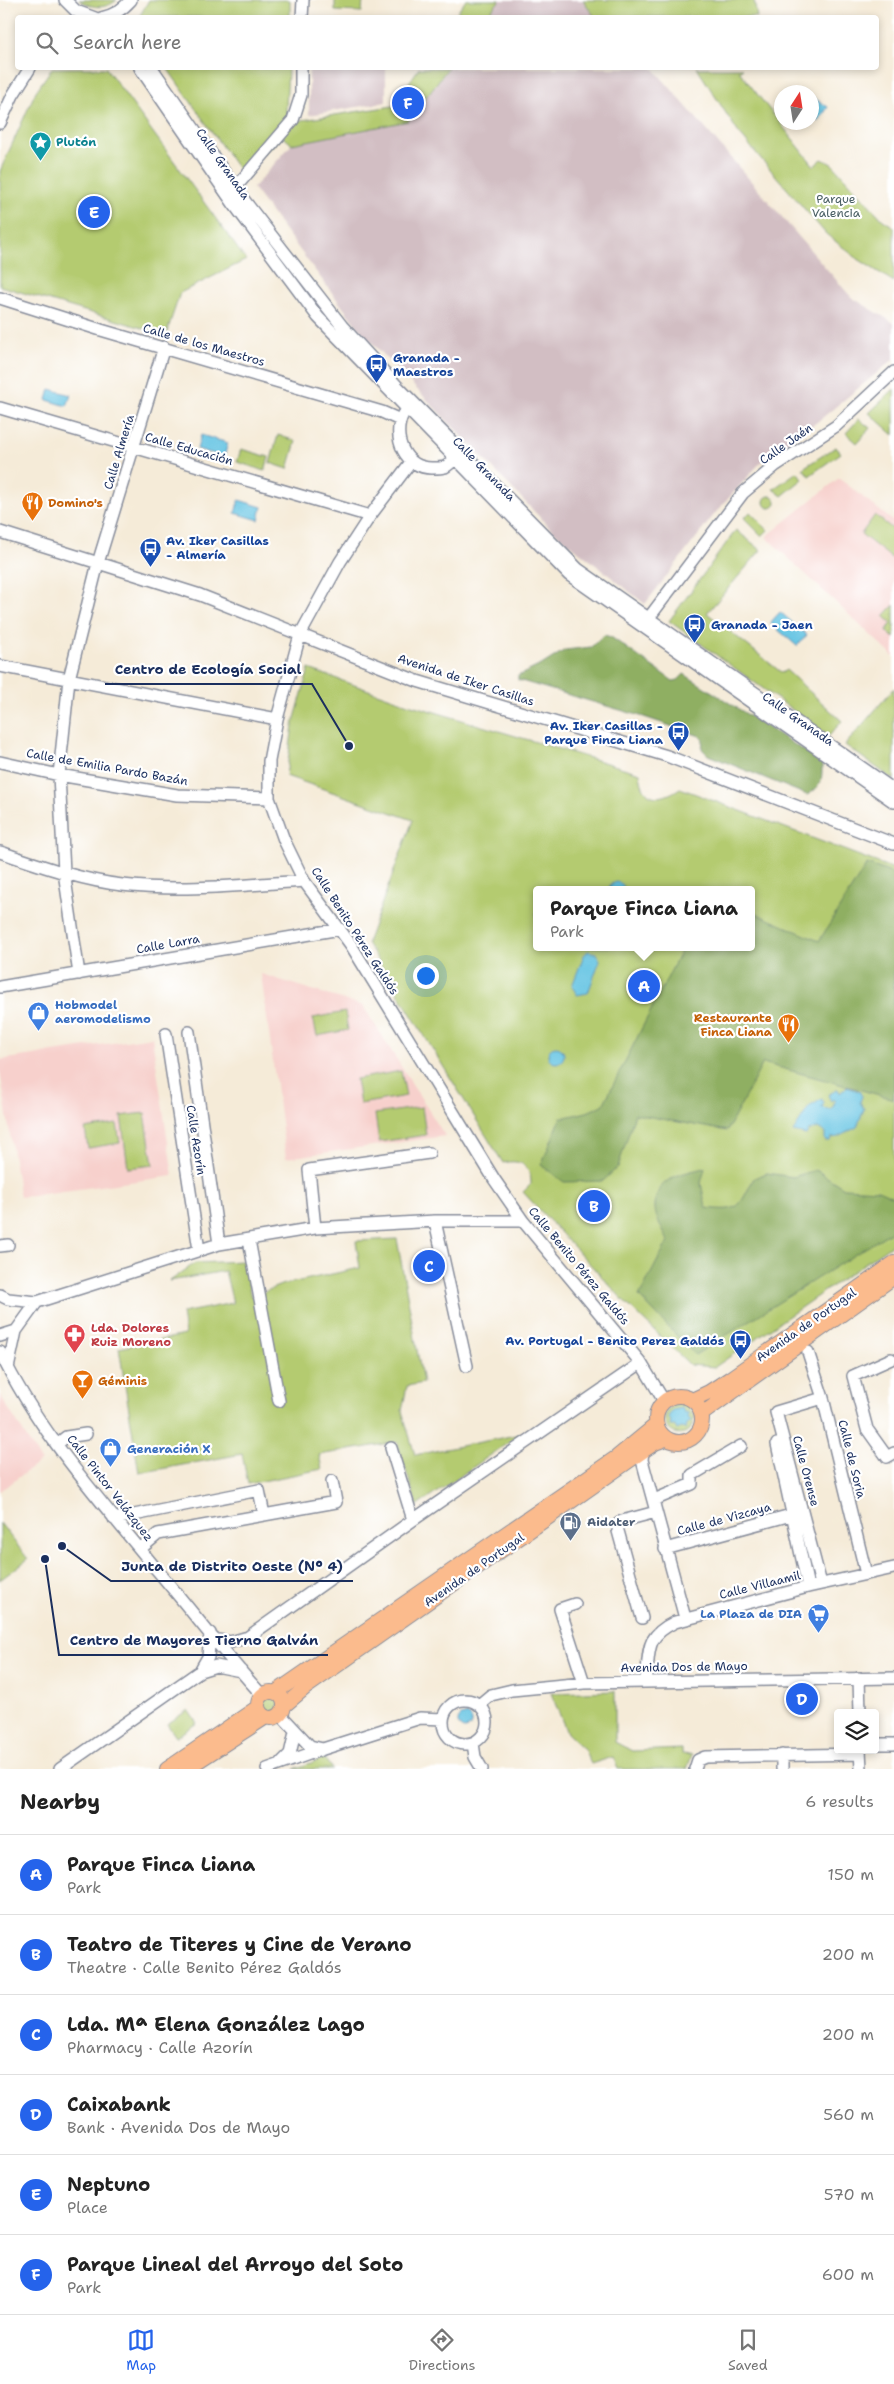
<!DOCTYPE html>
<html lang="en">
<head>
<meta charset="utf-8">
<style>
	:root { --surface:#fff; --page:#f2f2f2; --text:#222; --muted:#767676; --line:#e0e0e0; --accent:#2563eb }
	body { margin:0; font-family:"Shantell Sans",sans-serif; background:var(--page); color:var(--text) }
	.controls { position:absolute; right:15px; bottom:15px; display:grid; overflow:hidden; border-radius:5px; box-shadow:0 2px 8px #0003 }
	.controls button { width:45px; height:45px; display:grid; place-items:center; padding:0; border:0; border-bottom:1px solid var(--line); background:var(--surface); color:var(--text); font:25px sans-serif }
	.compass { position:absolute; left:774px; top:85px; width:45px; height:45px; border-radius:50%; background:var(--surface); box-shadow:0 2px 8px #0003; rotate:12deg }
	.you { position:absolute; left:425px; top:975px; width:18px; height:18px; margin:-12px; border:4px solid #fff; border-radius:50%; background:#1a73e8; box-shadow:0 0 0 8px #1a73e833 }
	.badge { display:grid; place-items:center; width:32px; height:32px; border-radius:50%; background:var(--accent); color:#fff; font-size:16px; font-weight:700 }
	.pin { position:absolute; translate:-50% -50%; border:2px solid #fff; box-shadow:0 1px 5px #0006 }
	.popup { position:absolute; left:533px; top:886px; width:222px; height:65px; box-sizing:border-box; display:grid; place-content:center; border-radius:5px; background:var(--surface); filter:drop-shadow(0 1px 4px #0005); font-size:16px; white-space:nowrap; color:var(--muted) }
	.popup b { font-size:19px; color:var(--text) }
	.popup::after { content:''; position:absolute; left:50%; top:100%; margin-left:-10px; border:10px solid transparent; border-top-color:var(--surface) }
	.list { margin:0; padding:0; list-style:none }
	h2 { display:flex; justify-content:space-between; align-items:center; height:65px; margin:0; padding:0 20px; font-size:21px }
	h2 small { font-size:16px; font-weight:400; color:var(--muted) }
	.list li { display:grid; grid-template-columns:32px 1fr auto; gap:15px; align-items:center; box-sizing:border-box; height:80px; padding:0 20px; border-top:1px solid var(--line) }
	.list b { display:block; font-size:19px; white-space:nowrap }
	.list p { margin:0; font-size:16px; white-space:nowrap; color:var(--muted) }
	.list em { font-size:16px; font-style:normal; color:var(--muted) }
	.icon { flex:none; width:28px; height:28px; fill:none; stroke:currentColor; stroke-width:2; stroke-linecap:round; stroke-linejoin:round }
	.map { position:relative; flex:none; width:894px; height:1769px; overflow:hidden }
	.search { position:absolute; background:var(--surface); box-shadow:0 2px 8px #0003; left:15px; right:15px; top:15px; height:55px; display:flex; align-items:center; gap:12px; box-sizing:border-box; padding:0 18px; border-radius:5px; color:var(--muted); font-size:19px }
	.sheet { height:545px; background:var(--surface) }
	nav { display:flex; justify-content:space-around; align-items:center; box-sizing:border-box; height:70px; border-top:1px solid var(--line); background:var(--surface); font-size:14px; color:var(--muted) }
	nav a { display:grid; justify-items:center; gap:2px }
	nav .on { color:var(--accent) }
	.map>svg:first-child { display:block }
	.built { fill:#f7d0cc }
	.industrial { fill:#d2bec3 }
	.green { fill:#b4cb70; stroke:#687d67; fill-rule:evenodd }
	.forest { fill:#8faf62; stroke:#556f60 }
	.water { fill:#65c4e3; stroke:#407aa0 }
	.lines { fill:none; stroke-linecap:round; stroke-linejoin:round }
	.minor-casing { stroke:#888d9b; stroke-width:14 }
	.major-casing { stroke:#888d9b; stroke-width:16 }
	.minor { stroke:#fff; stroke-width:11 }
	.major { stroke:#fbbb8d; stroke-width:14 }
	.labels { text-anchor:middle; stroke-width:4.5; stroke-linejoin:round; paint-order:stroke }
	.culture-label { font-size:12px; font-weight:bold; fill:#0d838f; stroke:#fff; text-anchor:start }
	.street-label { font-size:12px; fill:#1b2f5e; stroke:#fff }
	.park-label { font-size:12px; fill:#495e63; stroke:#fff }
	.transit-label { font-size:12px; font-weight:bold; fill:#164399; stroke:#fff; text-anchor:start }
	.food-label { font-size:12px; font-weight:bold; fill:#c56008; stroke:#fff; text-anchor:start }
	.shop-label { font-size:12px; font-weight:bold; fill:#366cbe; stroke:#fff; text-anchor:start }
	.health-label { font-size:12px; font-weight:bold; fill:#be3a42; stroke:#fff; text-anchor:start }
	.service-label { font-size:12px; font-weight:bold; fill:#4e5e75; stroke:#fff; text-anchor:start }
	.leader { fill:none; stroke:#1b2f5e; stroke-width:2 }
	.callout-dot { fill:#1b2f5e; stroke:#fff; stroke-width:2 }
	.callout-label { font-size:14px; text-anchor:middle; font-weight:bold; fill:#1b2f5e; stroke:#fff; stroke-width:4.5; stroke-linejoin:round; paint-order:stroke }
</style>
</head>
<body>
<div class="map">
<svg width="894" height="1769" viewBox="0 0 894 1769">
	<rect width="100%" height="100%" fill="#fff"/>
	<filter id="ink" filterUnits="userSpaceOnUse"><feTurbulence type="fractalNoise" baseFrequency=".02" numOctaves="2"/><feDisplacementMap in="SourceGraphic" scale="10" xChannelSelector="R" yChannelSelector="G"/><feConvolveMatrix kernelMatrix="1 2 1 2 8 2 1 2 1" color-interpolation-filters="sRGB"/></filter>
	<filter id="wash" filterUnits="userSpaceOnUse"><feTurbulence type="fractalNoise" baseFrequency=".0096" numOctaves="4" result="noise"/><feDisplacementMap in="SourceGraphic" scale="20" xChannelSelector="R" yChannelSelector="G"/><feGaussianBlur stdDeviation="1.12" result="paint"/><feColorMatrix in="noise" values="0 0 0 0 0 0 0 0 0 0 0 0 0 0 0 0 0 1.4 0 .05"/><feComposite in="paint" operator="in"/></filter>
	<g filter="url(#wash)">
		<rect width="100%" height="100%" fill="#f5ebd8"/>
		<path class="built" d="M839,478l55,44v135l-128,-120z
			M261,974l102,32 82,130 -159,22z
			M152,1037l21,139 -153,21 -20,-125v-12z
			M0,1395l41,66 -41,30z"/>
		<path class="industrial" d="M500,0h82l13,17h-108z
			M309,68h77v34l-77,13z
			M449,68h204l198,229 43,26v36l-77,63 -56,40 -44,49 -72,93 -93,-74 -192,-200 -107,-142 39,-44 116,-23z"/>
		<path class="green" d="M79,0h38c-12,10 -26,8 -38,0z
			M149,0h141v17h-151z
			M335,0h28l-1,12 -27,-1z
			M466,0h34l-14,17h-32z
			M583,0h171l3,17h-162z
			M52,68h54l140,192 -66,33 -14,42 -166,-49v-115l36,-80z
			M167,68h121l-2,42 10,11 97,-15 26,-38h29l-40,53 -116,23 -9,-7 -43,35z
			M697,68h46l-4,3 75,95 8,-7 10,5 51,56 11,7v55l-36,-23 -32,-25 -88,-102z
			M894,389v46l-25,-22z
			M859,419l11,9 -13,15 -11,-10z
			M278,435l18,6 -8,28 -18,-6z
			M836,447l5,6 -32,23 -6,-8z
			M241,449l28,8 -4,14 -28,-9z
			M797,472l6,7 -21,17 -9,-7z
			M764 502a6 6 0 1 1 12 0a6 6 0 1 1-12 0Z
			M750,512l18,18 -6,6 -18,-18z
			M875,515l19,15v30l-33,-26z
			M736,530l25,20 -54,63 75,60 4,-3 56,51 -13,15 -160,-115z
			M894,605v33l-8,-7 6,-8 -8,-7z
			M309,669l99,35 232,69c2,28 20,29 40,15l214,81v374l-179,124 -25,-2 -64,-62 -103,-111 8,-8c0,-19 -10,-25 -28,-21l-136,-220 46,-123 -127,-44 7,-51zM536,890h216v57h-216z
			M894,688v92l-49,-35z
			M345,1012l3,18 -31,6 -4,-18z
			M401,1071l5,25 -46,8 -4,-25z
			M422,1107l4,28 -47,7 -4,-28z
			M145,1113l8,52 -25,3 -7,-52z
			M117,1124l3,19 -32,5 -3,-19z
			M397,1239l26,144 -16,3 -5,25 13,44 106,-21 -104,72 -20,-64 -78,13 3,14 -74,15 -6,-30 -103,19 -20,-125 66,-13 -3,-22 51,-10 -8,-32 -55,10 25,-18 48,-2 8,36 30,-12 79,-17 -4,-27z
			M677,1404l10,2 8,11 -5,13c-16,11 -32,-5 -22,-21z
			M0,1523l28,36 -28,21z
			M615,1691v51l17,9 50,-2v5l10,1 -5,14h-69l-5,-12 -22,7 -7,-15 -17,-16 -16,-40z
			M263 1704a8 8 0 1 1 16 0a8 8 0 1 1-16 0Z
			M188,1710l9,13 -21,14 -9,-13z
			M324,1758l8,11h-38z"/>
		<path class="forest" d="M604,635l7,2 62,44 5,-1 6,-6 138,88c0,17 1,24 -15,33l-99,-40 -6,-6 1,-9 -3,-4 -56,-19 -126,-37v-4l25,-12 22,-14 26,-3z
			M867,864l27,10v225l-131,-36 -36,68 -92,-17 -17,53 -15,14 -39,1 -23,-17 20,-47 26,-6 16,-7 80,-158h69v-35l67,29z
			M705,1168l-4,15 5,25c35,4 32,0 48,-30l13,-5 26,4 23,-7 28,18 34,2 16,7v33l-199,125 -56,-59 29,-55c-4,-9 -13,-23 -13,-33 -1,-30 27,-35 50,-40z"/>
		<path class="water" d="M812,97l16,10 -10,15 -6,-5z
			M50,389l21,6 -4,11 -20,-6z
			M201,435l27,8 -4,14 -27,-8z
			M239,500l23,7 -3,13 -24,-7z
			M780,612l27,23 -10,11 -27,-23z
			M617,882l5,2 3,6h-17l3,-6z
			M588,951l8,2 4,7 -12,33 -11,2 -5,-9 12,-31z
			M548 1055a8 8 0 1 1 16 0a8 8 0 1 1-16 0Z
			M847,1087l12,4 3,5 -2,6 4,7 -7,18 -19,10 -7,1 -1,3h-5v-9l-7,-4 -10,3 -2,4 -13,-3 16,-25 13,-8 2,5 -3,3 7,3 4,-1 3,-7 -1,-3 -3,2 -3,-6 10,-6 2,4z
			M682,1408l2,4 5,1 -1,4 3,4 -4,3 -1,5 -5,-1 -4,2 -2,-4h-5l1,-5 -3,-4 5,-7z
			M458 1722a7 7 0 1 1 14 0a7 7 0 1 1-14 0Z"/>
	</g>
	<g filter="url(#ink)">
		<g class="lines">
			<defs>
				<path id="minor" d="M65,0l11,11 19,7
					M101,18c13,-3 21,-8 30,-18
					M302,18l1,-18
					M140,68l93,135 85,114 251,258 325,227
					M152,68l88,127 102,131 55,60 181,183 316,221
					M0,123l13,-28 17,-27
					M235,188l58,-68 8,-25v-27
					M0,298l101,32 281,82 18,8
					M0,408l370,108
					M403,414c-12,23 2,55 30,54 4,0 8,0 12,-1 5,-3 11,-9 15,-13
					M411,462l-41,54 -30,46 -40,73 -23,84 -8,42v37l15,42 20,41 47,64 143,234 29,42 118,142 23,38
					M0,532l200,63 217,86 250,75 227,88
					M648,619l95,-126 32,-27 61,-40 58,-54
					M0,666l277,53
					M0,762l59,13 118,20 92,3
					M0,852c39,13 80,28 122,33 60,7 121,0 182,-4
					M79,974l-15,-102 -5,-97 10,-96 29,-116 66,-216
					M0,987l340,-58
					M189,1032l30,212
					M166,1034l33,216
					M435,1221l32,145
					M315,1228l-6,-58 120,-17
					M249,1240l30,161
					M0,1246l8,-1
					M0,1295l8,4 29,3 182,-58 96,-16 120,-7h88
					M0,1336l16,-5
					M0,1352c39,81 101,149 157,218 35,41 68,85 105,125
					M808,1352l15,46 43,176
					M891,1359l-38,17 14,53 20,28 7,-4
					M8,1368l8,-37 21,-29
					M57,1444l9,-7 20,-3
					M777,1444l31,143
					M391,1448l22,72
					M643,1451l-1,9 43,158
					M654,1500l38,-16v-9l49,-29
					M114,1519l145,-29 5,25
					M140,1549l18,-15 178,-32 -4,-21
					M665,1549l126,-34
					M821,1584l-45,-172 47,-14
					M575,1604l-15,5 24,74
					M642,1618l-24,-87v-7l4,-3 34,-9
					M216,1640l15,2 17,-5 165,-117 228,-157
					M200,1671l8,-14 2,-24
					M859,1678l1,35
					M646,1681c4,-30 -2,-44 29,-59l133,-35 86,-19
					M443 1722a22 22 0 1 1 44 0a22 22 0 1 1-44 0Z
					M479,1705l12,-10 21,-5 72,-7 310,-5
					M281,1715l29,31 13,3 97,-31 23,1
					M473,1743l2,14 7,12
					M875,1744h19
					M860,1750l1,19
					M782,1755v14
					M282,1762l8,-8 5,-22
					M60,1769l140,-98 16,-5 25,5
					M267,1769l56,-20
					M695,1769l3,-9 7,-3 155,-3"/>
				<path id="major" d="M656 1419a23 23 0 1 1 46 0a23 23 0 1 1-46 0Z
					M692,1400l17,-8 20,-13 165,-116
					M702,1414l192,-137
					M258 1705a13 13 0 1 1 26 0a13 13 0 1 1-26 0Z
					M276,1692l341,-235 39,-32
					M285,1705l20,-17 338,-237 12,-8 11,-4
					M167,1769l91,-62
					M186,1769l80,-52"/>
			</defs>
			<use href="#minor" class="minor-casing"/>
			<use href="#major" class="major-casing"/>
			<use href="#minor" class="minor"/>
			<use href="#major" class="major"/>
		</g>
	</g>
	<defs>
		<symbol id="sight-pin" viewBox="-11 -11 22 30"><path d="M0 17L-7.5 6A9.5 9.5 0 1 1 7.5 6Z" fill="#0f9aa8" stroke="#fff"/><path d="M0-6L1.8-2.2L6-1.7L2.9 1.2L3.7 5.4L0 3.3L-3.7 5.4L-2.9 1.2L-6-1.7L-1.8-2.2Z" fill="#fff"/></symbol>
		<symbol id="bus-pin" viewBox="-11 -11 22 30"><path d="M0 17L-7.5 6A9.5 9.5 0 1 1 7.5 6Z" fill="#1a4fb4" stroke="#fff"/><path d="M-5-6H5V4H4V6H2V4H-2V6H-4V4H-5ZM-3.5-4V0h7V-4ZM-3.5 1.2v1.5H-2V1.2ZM2 1.2v1.5H3.5V1.2Z" fill="#fff"/></symbol>
		<symbol id="restaurant-pin" viewBox="-11 -11 22 30"><path d="M0 17L-7.5 6A9.5 9.5 0 1 1 7.5 6Z" fill="#e8710a" stroke="#fff"/><path d="M-5-6h1v4h1v-4h1v4h1v-4h1v5L-1.5 .5V6h-2V.5L-5-1ZM5-6V6H3V1.5H1.5Q1.5-4 5-6Z" fill="#fff"/></symbol>
		<symbol id="shop-pin" viewBox="-11 -11 22 30"><path d="M0 17L-7.5 6A9.5 9.5 0 1 1 7.5 6Z" fill="#3f7fe0" stroke="#fff"/><path d="M-5-2.5h2.3a2.7 3.5 0 0 1 5.4 0H5L5.5 6h-11ZM-1.5-2.5h3a1.5 2.3 0 0 0-3 0Z" fill="#fff"/></symbol>
		<symbol id="pharmacy-pin" viewBox="-11 -11 22 30"><path d="M0 17L-7.5 6A9.5 9.5 0 1 1 7.5 6Z" fill="#e0444e" stroke="#fff"/><path d="M-2-6h4v4h4v4h-4v4h-4v-4h-4v-4h4Z" fill="#fff"/></symbol>
		<symbol id="bar-pin" viewBox="-11 -11 22 30"><path d="M0 17L-7.5 6A9.5 9.5 0 1 1 7.5 6Z" fill="#e8710a" stroke="#fff"/><path d="M-6-5H6L.8 .8V4.5H3.5V6h-7V4.5H-.8V.8Z" fill="#fff"/></symbol>
		<symbol id="fuel-pin" viewBox="-11 -11 22 30"><path d="M0 17L-7.5 6A9.5 9.5 0 1 1 7.5 6Z" fill="#5c6f8a" stroke="#fff"/><path d="M-5.5-6h7V0h2V4h1.3V-2.5L3-4.5l.8-.8L6-3V5H2.5V1h-1V6h-7ZM-4.2-4.7v3.2H.2V-4.7Z" fill="#fff"/></symbol>
		<symbol id="supermarket-pin" viewBox="-11 -11 22 30"><path d="M0 17L-7.5 6A9.5 9.5 0 1 1 7.5 6Z" fill="#3f7fe0" stroke="#fff"/><path d="M-6-5.5h2.5l.6 2H6L4.5 2H-2.5L-4.4-4H-6ZM-1.5 3.2a1.3 1.3 0 1 0 .1 0ZM3 3.2a1.3 1.3 0 1 0 .1 0Z" fill="#fff"/></symbol>
	</defs>
	<g fill-rule="evenodd">
		<use href="#sight-pin" x="28" y="130" width="25" height="34"/>
		<use href="#bus-pin" x="364" y="352" width="25" height="34"/>
		<use href="#restaurant-pin" x="20" y="490" width="25" height="34"/>
		<use href="#bus-pin" x="138" y="536" width="25" height="34"/>
		<use href="#bus-pin" x="682" y="612" width="25" height="34"/>
		<use href="#bus-pin" x="666" y="720" width="25" height="34"/>
		<use href="#shop-pin" x="26" y="1000" width="25" height="34"/>
		<use href="#restaurant-pin" x="776" y="1012" width="25" height="34"/>
		<use href="#pharmacy-pin" x="62" y="1322" width="25" height="34"/>
		<use href="#bus-pin" x="728" y="1328" width="25" height="34"/>
		<use href="#bar-pin" x="70" y="1368" width="25" height="34"/>
		<use href="#shop-pin" x="98" y="1436" width="25" height="34"/>
		<use href="#fuel-pin" x="558" y="1510" width="25" height="34"/>
		<use href="#supermarket-pin" x="806" y="1602" width="25" height="34"/>
	</g>
	<g class="labels">
		<g class="culture-label">
			<text x="56" y="146">Plutón</text>
		</g>
		<g class="street-label">
			<text transform="translate(223 164) rotate(55)" y="4">Calle Granada</text>
			<text transform="translate(204 345) rotate(16)" y="4">Calle de los Maestros</text>
			<text transform="translate(786 444) rotate(-35)" y="4">Calle Jaén</text>
			<text transform="translate(189 449) rotate(16)" y="4">Calle Educación</text>
			<text transform="translate(119 452) rotate(-73)" y="4">Calle Almería</text>
			<text transform="translate(484 469) rotate(46)" y="4">Calle Granada</text>
			<text transform="translate(466 680) rotate(18)" y="4">Avenida de Iker Casillas</text>
			<text transform="translate(798 719) rotate(35)" y="4">Calle Granada</text>
			<text transform="translate(107 767) rotate(10)" y="4">Calle de Emilia Pardo Bazán</text>
			<text transform="translate(355 931) rotate(57)" y="4">Calle Benito Pérez Galdós</text>
			<text transform="translate(168 944) rotate(-10)" y="4">Calle Larra</text>
			<text transform="translate(196 1140) rotate(81)" y="4">Calle Azorín</text>
			<text transform="translate(579 1266) rotate(50)" y="4">Calle Benito Pérez Galdós</text>
			<text transform="translate(806 1325) rotate(-35)" y="4">Avenida de Portugal</text>
			<text transform="translate(852 1459) rotate(76)" y="4">Calle de Soria</text>
			<text transform="translate(806 1471) rotate(75)" y="4">Calle Orense</text>
			<text transform="translate(110 1488) rotate(52)" y="4">Calle Pintor Velázquez</text>
			<text transform="translate(724 1519) rotate(-15)" y="4">Calle de Vizcaya</text>
			<text transform="translate(474 1570) rotate(-35)" y="4">Avenida de Portugal</text>
			<text transform="translate(760 1585) rotate(-14)" y="4">Calle Villaamil</text>
			<text transform="translate(684 1667) rotate(-1)" y="4">Avenida Dos de Mayo</text>
		</g>
		<g class="park-label">
			<text x="836" y="203">Parque<tspan x="836" dy="14">Valencia</tspan></text>
		</g>
		<g class="transit-label">
			<text x="393" y="362">Granada -<tspan x="393" dy="14">Maestros</tspan></text>
			<text x="166" y="545">Av. Iker Casillas<tspan x="166" dy="14">- Almería</tspan></text>
			<text x="711" y="629">Granada - Jaen</text>
			<text x="663" y="730" text-anchor="end">Av. Iker Casillas -<tspan x="663" dy="14">Parque Finca Liana</tspan></text>
			<text x="724" y="1345" text-anchor="end">Av. Portugal - Benito Perez Galdós</text>
		</g>
		<g class="food-label">
			<text x="48" y="507">Domino's</text>
			<text x="772" y="1022" text-anchor="end">Restaurante<tspan x="772" dy="14">Finca Liana</tspan></text>
			<text x="98" y="1385">Géminis</text>
		</g>
		<g class="shop-label">
			<text x="55" y="1009">Hobmodel<tspan x="55" dy="14">aeromodelismo</tspan></text>
			<text x="127" y="1453">Generación X</text>
			<text x="802" y="1618" text-anchor="end">La Plaza de DIA</text>
		</g>
		<g class="health-label">
			<text x="91" y="1332">Lda. Dolores<tspan x="91" dy="14">Ruiz Moreno</tspan></text>
		</g>
		<g class="service-label">
			<text x="587" y="1526">Aidater</text>
		</g>
	</g>
	<path class="leader" d="M349 746L312 684H105M62 1546L111 1581H353M45 1559L59 1655H328"/>
	<g class="callout-dot">
		<circle cx="349" cy="746" r="5"/>
		<circle cx="62" cy="1546" r="5"/>
		<circle cx="45" cy="1559" r="5"/>
	</g>
	<g class="callout-label">
		<text x="208" y="674">Centro de Ecología Social</text>
		<text x="232" y="1571">Junta de Distrito Oeste (Nº 4)</text>
		<text x="194" y="1645">Centro de Mayores Tierno Galván</text>
	</g>
</svg>
<div class="controls">
<button><svg class="icon" aria-label="layers" viewBox="0 0 24 24"><path d="M12 4l9 5-9 5-9-5zM3 14l9 5 9-5"/></svg></button>
</div>
<svg class="compass" viewBox="-18 -18 36 36"><path d="M0-13l5 13h-10z" fill="#e53935"/><path d="M0 13l5-13h-10z" fill="#767676"/></svg>
<div class="you"></div>
<div class="pin badge" style="left:644px;top:986px">A</div>
<div class="popup"><b>Parque Finca Liana</b>Park</div>
<div class="pin badge" style="left:594px;top:1206px">B</div>
<div class="pin badge" style="left:429px;top:1266px">C</div>
<div class="pin badge" style="left:802px;top:1699px">D</div>
<div class="pin badge" style="left:94px;top:212px">E</div>
<div class="pin badge" style="left:408px;top:103px">F</div>
<div class="search"><svg class="icon" aria-label="search" viewBox="0 0 24 24"><circle cx="10" cy="10" r="6"/><path d="M15 15l6 6"/></svg>Search here</div>
</div>
<section class="sheet">
<h2>Nearby<small>6 results</small></h2>
<ul class="list">
<li><span class="badge">A</span><div><b>Parque Finca Liana</b><p>Park</p></div><em>150 m</em></li>
<li><span class="badge">B</span><div><b>Teatro de Titeres y Cine de Verano</b><p>Theatre · Calle Benito Pérez Galdós</p></div><em>200 m</em></li>
<li><span class="badge">C</span><div><b>Lda. Mª Elena González Lago</b><p>Pharmacy · Calle Azorín</p></div><em>200 m</em></li>
<li><span class="badge">D</span><div><b>Caixabank</b><p>Bank · Avenida Dos de Mayo</p></div><em>560 m</em></li>
<li><span class="badge">E</span><div><b>Neptuno</b><p>Place</p></div><em>570 m</em></li>
<li><span class="badge">F</span><div><b>Parque Lineal del Arroyo del Soto</b><p>Park</p></div><em>600 m</em></li>
</ul>
</section>
<nav>
<a class="on"><svg class="icon" aria-label="map" viewBox="0 0 24 24"><path d="M3 6l6-2 6 2 6-2v14l-6 2-6-2-6 2zM9 4v14M15 6v14"/></svg>Map</a>
<a><svg class="icon" aria-label="directions" viewBox="0 0 24 24"><path d="M12 3l9 9-9 9-9-9zM9 14v-3h6M13 9l2 2-2 2"/></svg>Directions</a>
<a><svg class="icon" aria-label="saved" viewBox="0 0 24 24"><path d="M7 4h10v16l-5-4-5 4z"/></svg>Saved</a>
</nav>
</body>
</html>
